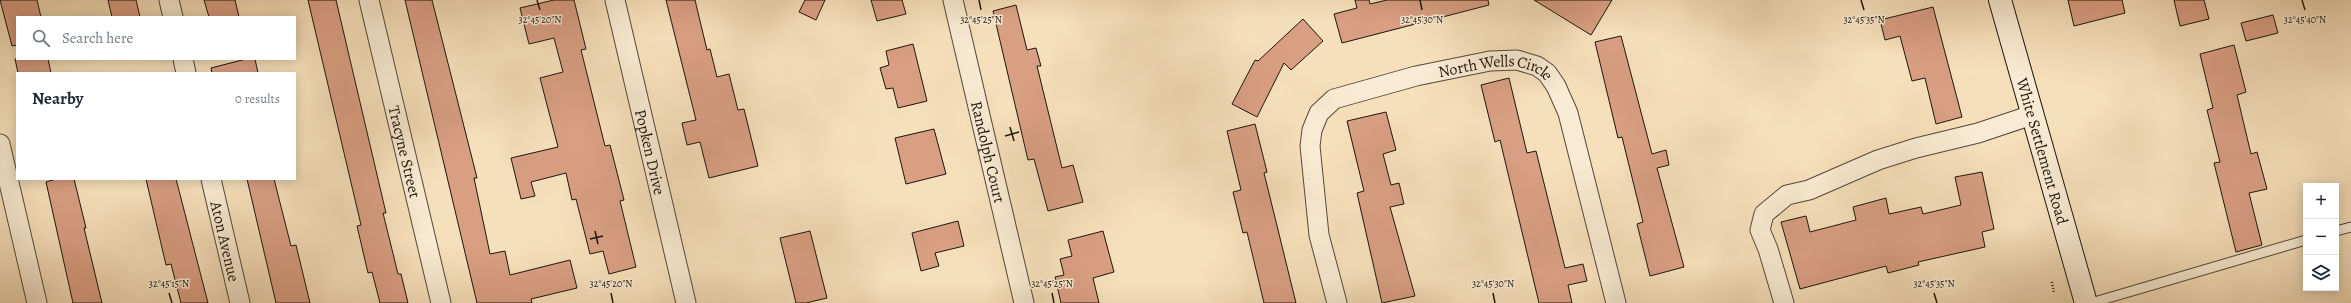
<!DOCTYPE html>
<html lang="en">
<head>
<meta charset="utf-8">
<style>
	:root { --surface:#fff; --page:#f6f6f7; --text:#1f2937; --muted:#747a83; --line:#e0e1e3 }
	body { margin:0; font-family:Alegreya,serif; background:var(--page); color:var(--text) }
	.controls { position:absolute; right:12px; bottom:12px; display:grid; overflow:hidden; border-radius:0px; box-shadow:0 2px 10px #0003 }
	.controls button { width:36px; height:36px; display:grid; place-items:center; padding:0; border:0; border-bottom:1px solid var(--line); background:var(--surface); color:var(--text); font:20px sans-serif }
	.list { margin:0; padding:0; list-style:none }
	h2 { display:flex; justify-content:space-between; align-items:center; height:52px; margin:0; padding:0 16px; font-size:17px }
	h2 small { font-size:13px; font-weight:400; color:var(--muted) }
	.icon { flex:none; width:22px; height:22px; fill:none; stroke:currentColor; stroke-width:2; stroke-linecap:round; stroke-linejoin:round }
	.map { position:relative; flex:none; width:2351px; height:303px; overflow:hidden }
	.search { position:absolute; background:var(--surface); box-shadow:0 2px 10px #0003; left:16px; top:16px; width:280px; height:44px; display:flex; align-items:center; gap:10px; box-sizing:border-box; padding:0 14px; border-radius:0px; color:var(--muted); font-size:15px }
	.panel { position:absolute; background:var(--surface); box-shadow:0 2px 10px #0003; left:16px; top:72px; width:280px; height:108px; border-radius:0px }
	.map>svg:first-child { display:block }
	.building { fill:#d99f83; stroke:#1d150c }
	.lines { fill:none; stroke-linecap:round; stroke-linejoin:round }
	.lane-casing { stroke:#534838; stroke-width:11 }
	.street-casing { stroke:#534838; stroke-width:21 }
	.secondary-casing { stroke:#1d150c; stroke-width:24 }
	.path { stroke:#1d150c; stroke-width:2.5; stroke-dasharray:1 2; stroke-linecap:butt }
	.lane { stroke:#f9ebd3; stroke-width:9 }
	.street { stroke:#f9ebd3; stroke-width:19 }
	.secondary { stroke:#f9ebd3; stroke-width:22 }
	.ticks { fill:none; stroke:#1d150c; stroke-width:1.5 }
	.labels { text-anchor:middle; stroke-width:3; stroke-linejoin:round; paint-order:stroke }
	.street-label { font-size:16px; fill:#1d150c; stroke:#f9ebd3 }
	.ticks-label { font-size:10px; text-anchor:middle; fill:#1d150c; stroke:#f9ebd3; stroke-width:3; stroke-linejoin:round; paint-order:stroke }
</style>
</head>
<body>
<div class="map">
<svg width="2351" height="303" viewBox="0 0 2351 303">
	<rect width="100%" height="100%" fill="#f6e0bb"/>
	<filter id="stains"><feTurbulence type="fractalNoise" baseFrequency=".005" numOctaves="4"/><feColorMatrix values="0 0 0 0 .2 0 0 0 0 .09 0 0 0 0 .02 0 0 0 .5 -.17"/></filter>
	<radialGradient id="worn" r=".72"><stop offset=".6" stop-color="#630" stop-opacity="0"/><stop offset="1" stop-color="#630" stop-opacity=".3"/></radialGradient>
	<path class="building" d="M0,0h37l4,17h-24v28l-5,1z
		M108,0h28l4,17h-28z
		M204,0h31l4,17h-30z
		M308,0h28l50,213h-3l15,61h3l7,29h-28l-8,-31 -4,1 -11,-47 4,-1z
		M405,0h27l45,178h-3l16,76 15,-3 5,24 60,-15 7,28 -46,11 1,4h-55z
		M554,0h20l12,49 -5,1 24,96 5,-1 14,55 -4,1 16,66 -27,7 -6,-23 -13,3 -14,-55 -4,1 -6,-27 -35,9 4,14 -14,3 -10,-41 47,-11 -18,-69 23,-6 -9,-34 -25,6 -9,-36z
		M666,0h29l12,50 3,-1 7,28 12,-3 9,36 6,-1 14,57 -49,12 -9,-36 -13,3 -5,-22 14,-3z
		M805,0h20l-9,20 -17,-8z
		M871,0h31l4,14 -29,7z
		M1355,0h14l1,4 17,-4h101l1,5 -147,38 -8,-29 23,-6z
		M1534,0h78l-21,35z
		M2068,0h54l3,13 -51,13z
		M2174,0h30l5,19 -29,7z
		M1016,5l11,45 9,-2 5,18h-4l25,102 11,-3 10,37 -35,9 -14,-52 -6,1 -35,-149z
		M1933,7l29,110 -26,7 -11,-46 -13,3 -12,-45 -15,4 -5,-20z
		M2273,15l5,18 -32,8 -5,-18z
		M1303,19l20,22 -32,29 -7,-7 -27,54 -25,-13 23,-44 3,1z
		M1621,36l31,118 14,-4 3,15 -12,3 27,99 -34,9 -13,-52 6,-2 -21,-85 -4,1 -23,-96z
		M913,44l14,57 -29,7 -5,-20 -7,1 -6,-21 9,-3 -3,-14z
		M2234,45l12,47 -9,3 14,59 6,-2 10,37 -18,4 13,52 -26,7 -22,-89 6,-1 -13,-52 6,-2 -13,-54z
		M15,59h33l3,14h-33z
		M246,59h9l3,14h-46l-1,-5z
		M1509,78l18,75 9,-2 29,117 18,-4 4,17 -19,4 4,18h-33l-39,-163 -5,2 -14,-57z
		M1386,112l10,38 -13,4 8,31 8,-2 5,21 -14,3 25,89 -33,7 -25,-110 7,-2 -17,-70z
		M1255,124l12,48 -3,1 32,130h-32l-17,-71 -4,1 -10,-41 8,-2 -14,-59z
		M934,129l12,45 -40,10 -11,-46z
		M1982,172l12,57 -12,3 3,15 -67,15 1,3 -31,8 -2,-7 -86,23 -19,-67 25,-6 4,16 46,-12 -3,-13 33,-9 3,16 32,-7 2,7 38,-9 -6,-28z
		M56,179h18l12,49h-2l18,75h-29l-27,-121z
		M146,179h30l32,124h-27l-10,-39 -5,1z
		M247,179h27l17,67 5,-1 14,58h-34z
		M958,221l6,25 -29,7 4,13 -18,5 -9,-38z
		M810,231l17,67 -21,5h-10l-16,-65z
		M1103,231l11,41 -21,6 6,25h-38l-6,-26 9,-2 -4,-16 12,-3 -4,-16z"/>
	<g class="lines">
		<defs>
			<path id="lane" d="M2336,231l15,-4
				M2091,303l215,-63"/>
			<g id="street">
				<path d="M169,0l4,17"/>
				<path id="s1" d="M369,0l72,303"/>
				<path id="s2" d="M615,0l71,303"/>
				<path id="s3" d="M953,0l71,303"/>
				<path d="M183,59l3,14"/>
				<path d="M0,144l37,159"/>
				<path id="s4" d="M211,179l29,124"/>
				<path id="s5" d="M1337,303l-18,-68 -9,-89 2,-16 7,-17 15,-14 82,-23 74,-15 27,-1 20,6 10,7 9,13 12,27 48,190"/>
				<path d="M1784,303l-16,-54 -8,-19 4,-16 23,-19 22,-5 69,-30 38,-12 62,-15 54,-18"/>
			</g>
			<g id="secondary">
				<path id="s6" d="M2000,0l86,303"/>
			</g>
		</defs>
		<use href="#lane" class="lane-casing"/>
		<use href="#street" class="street-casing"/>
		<use href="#secondary" class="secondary-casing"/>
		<path class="path" d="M2052,282l2,11"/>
		<use href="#lane" class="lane"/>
		<use href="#street" class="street"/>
		<use href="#secondary" class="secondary"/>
	</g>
	<path class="ticks" d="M537,0l3,10M979,0l2,10M1420,0l2,10M1861,0l3,10M2302,0l3,10M1010,127l4,14M1005,136l14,-4M595,231l3,13M590,239l13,-3M169,293l3,10M611,293l2,10M1052,293l2,10M1493,293l2,10M1934,293l3,10"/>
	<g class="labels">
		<g class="street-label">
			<text dy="6" stroke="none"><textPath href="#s5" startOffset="382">North Wells Circle</textPath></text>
			<text dy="6" stroke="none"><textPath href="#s1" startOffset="156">Tracyne Street</textPath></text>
			<text dy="6" stroke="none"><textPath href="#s2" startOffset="156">Popken Drive</textPath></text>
			<text dy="6" stroke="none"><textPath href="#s3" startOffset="156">Randolph Court</textPath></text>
			<text dy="6" stroke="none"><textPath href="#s6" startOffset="157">White Settlement Road</textPath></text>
			<text dy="6" stroke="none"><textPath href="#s4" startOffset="64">Aton Avenue</textPath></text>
		</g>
	</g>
	<g class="ticks-label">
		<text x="2305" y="23">32°45'40"N</text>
		<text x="540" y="23">32°45'20"N</text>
		<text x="981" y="23">32°45'25"N</text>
		<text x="1422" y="23">32°45'30"N</text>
		<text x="1864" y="23">32°45'35"N</text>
		<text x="169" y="287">32°45'15"N</text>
		<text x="611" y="287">32°45'20"N</text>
		<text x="1052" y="287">32°45'25"N</text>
		<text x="1493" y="287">32°45'30"N</text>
		<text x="1934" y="287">32°45'35"N</text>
	</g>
	<rect width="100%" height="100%" filter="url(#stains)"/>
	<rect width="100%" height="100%" fill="url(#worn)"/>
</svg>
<div class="controls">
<button>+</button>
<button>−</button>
<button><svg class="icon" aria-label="layers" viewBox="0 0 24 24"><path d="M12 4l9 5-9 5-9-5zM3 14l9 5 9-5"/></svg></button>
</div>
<div class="search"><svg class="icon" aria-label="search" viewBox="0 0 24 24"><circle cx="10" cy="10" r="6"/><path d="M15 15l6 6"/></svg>Search here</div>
<section class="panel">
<h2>Nearby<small>0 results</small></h2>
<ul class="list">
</ul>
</section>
</div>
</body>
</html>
